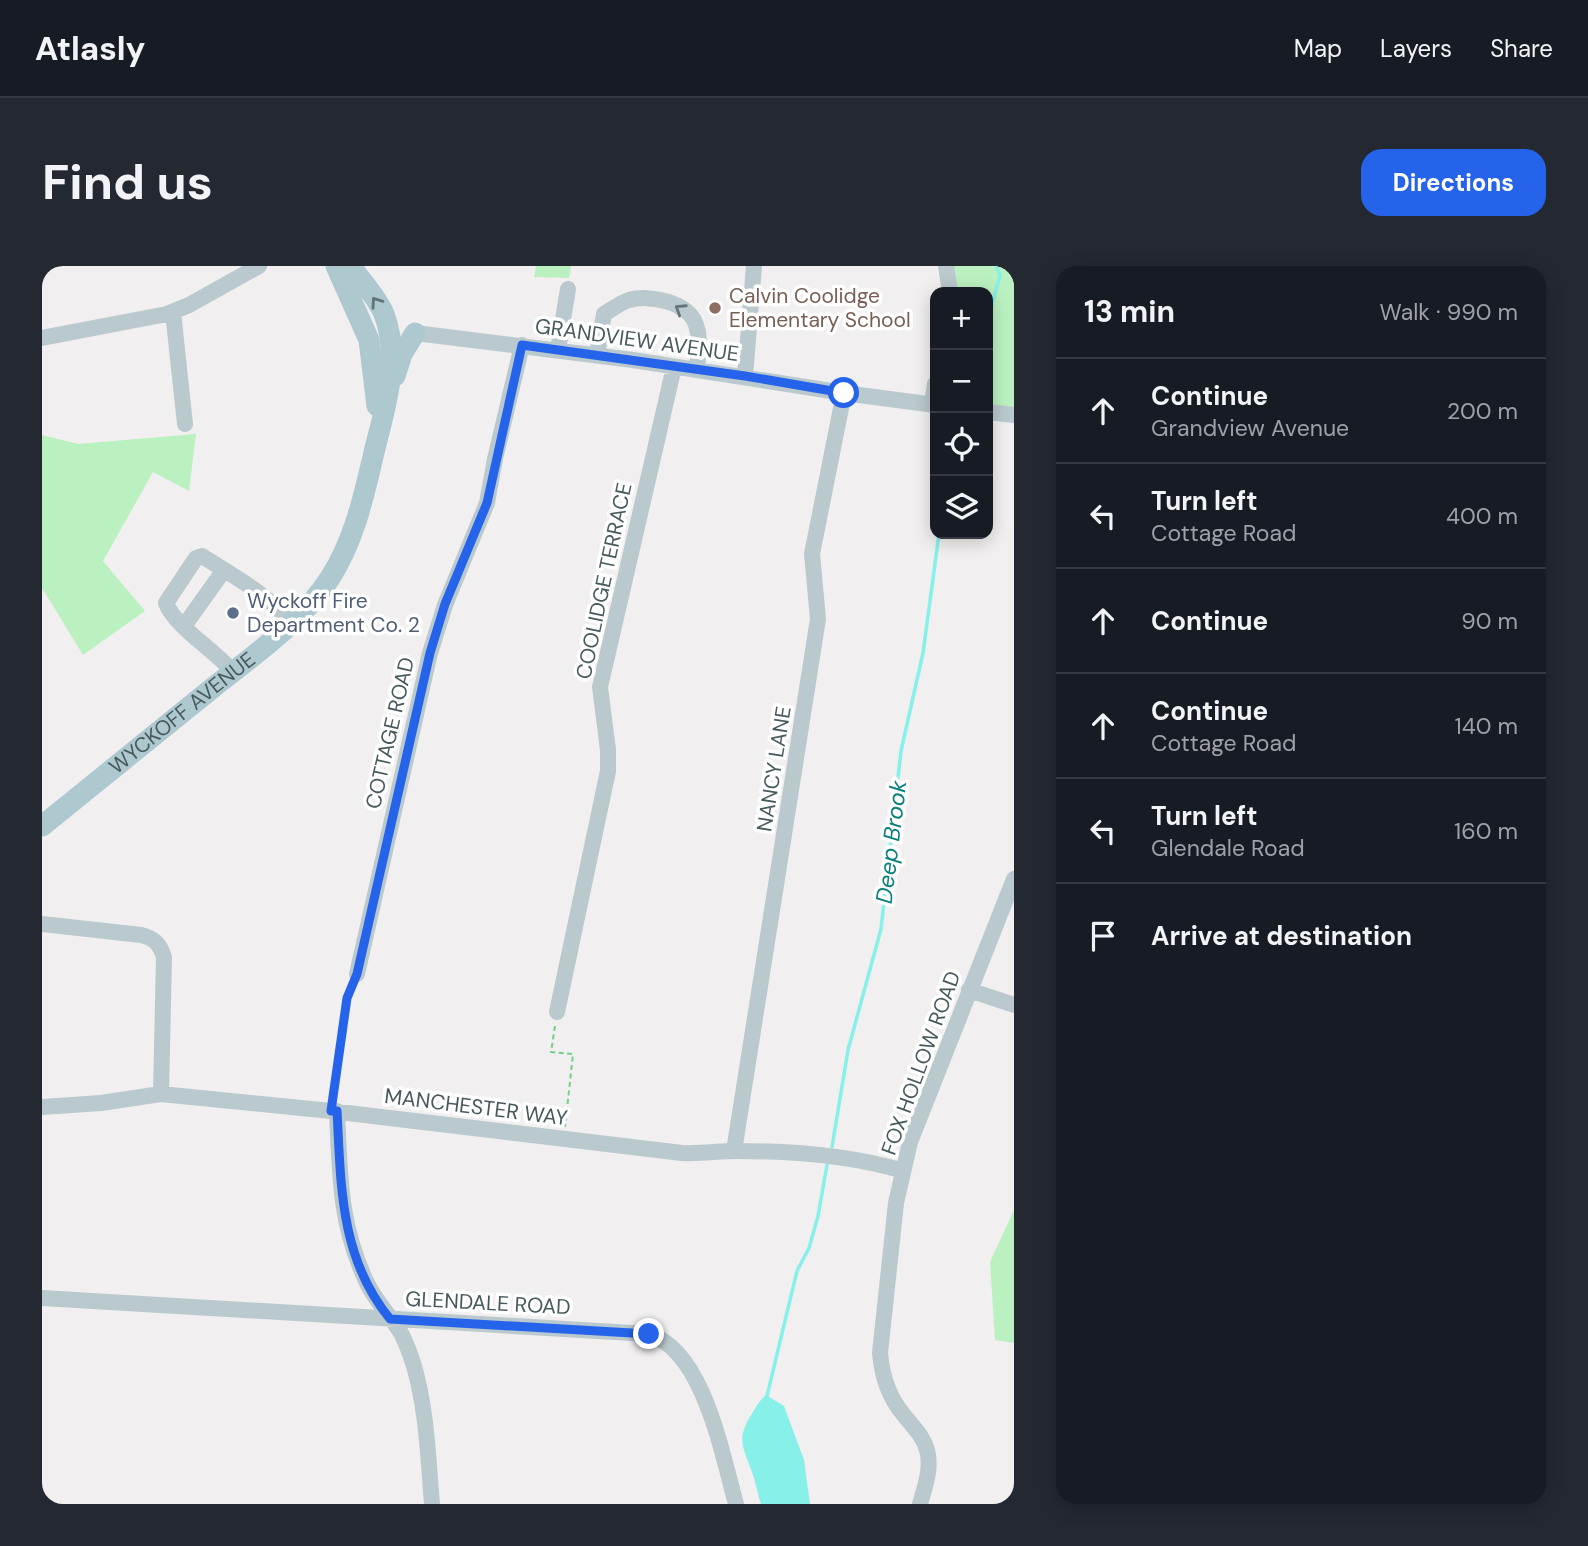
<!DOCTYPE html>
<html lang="en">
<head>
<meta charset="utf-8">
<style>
	:root { --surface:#171b24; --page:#242831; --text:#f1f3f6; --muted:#9ea1a6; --line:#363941; --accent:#2563eb }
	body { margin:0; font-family:"DM Sans",sans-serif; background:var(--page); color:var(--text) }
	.controls { position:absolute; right:21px; top:21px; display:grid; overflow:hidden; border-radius:14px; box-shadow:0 4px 18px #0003 }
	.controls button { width:63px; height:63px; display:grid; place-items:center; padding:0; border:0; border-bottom:2px solid var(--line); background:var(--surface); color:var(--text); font:35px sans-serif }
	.stop { position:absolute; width:21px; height:21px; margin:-16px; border:5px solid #2563eb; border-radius:50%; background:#fff }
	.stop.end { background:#2563eb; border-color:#fff; box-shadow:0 2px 7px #0008 }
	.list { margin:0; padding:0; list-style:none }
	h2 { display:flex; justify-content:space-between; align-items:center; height:91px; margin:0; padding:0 28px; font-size:30px }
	h2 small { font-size:23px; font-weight:400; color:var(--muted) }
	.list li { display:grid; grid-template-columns:46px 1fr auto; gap:21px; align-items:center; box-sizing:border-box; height:105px; padding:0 28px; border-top:2px solid var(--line) }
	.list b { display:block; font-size:26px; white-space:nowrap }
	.list p { margin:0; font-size:23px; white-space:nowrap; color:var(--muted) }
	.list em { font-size:23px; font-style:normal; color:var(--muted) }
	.icon { flex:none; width:38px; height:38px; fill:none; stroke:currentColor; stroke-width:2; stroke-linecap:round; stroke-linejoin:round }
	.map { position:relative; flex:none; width:972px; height:1238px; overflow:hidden; border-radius:21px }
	header { display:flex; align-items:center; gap:42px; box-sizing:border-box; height:98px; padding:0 35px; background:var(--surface); border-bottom:2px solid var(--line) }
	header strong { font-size:33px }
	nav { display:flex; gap:38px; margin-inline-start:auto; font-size:24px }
	.intro { display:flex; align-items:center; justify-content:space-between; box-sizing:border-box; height:168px; padding:0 42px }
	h1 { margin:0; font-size:49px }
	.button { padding:18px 32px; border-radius:21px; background:var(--accent); color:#fff; font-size:24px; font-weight:700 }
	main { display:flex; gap:42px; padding:0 42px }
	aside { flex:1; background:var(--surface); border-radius:21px; box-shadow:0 4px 18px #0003 }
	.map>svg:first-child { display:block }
	.green { fill:#bbf1c1 }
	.water { fill:#86f0e9 }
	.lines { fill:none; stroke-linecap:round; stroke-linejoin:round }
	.stream { stroke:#86f0e9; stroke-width:3.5 }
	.path { stroke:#71d187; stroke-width:2; stroke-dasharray:5 3.5; stroke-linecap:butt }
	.minor { stroke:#bac9cd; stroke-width:16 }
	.major { stroke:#adc8cf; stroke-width:21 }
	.oneway { stroke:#60757a }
	.oneway2 { stroke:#637579 }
	.route { stroke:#2563eb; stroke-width:9 }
	.education-dot { fill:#8d6e63; stroke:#fff; stroke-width:2.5 }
	.service-dot { fill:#5c6f8a; stroke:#fff; stroke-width:2.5 }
	.labels { text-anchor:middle; stroke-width:7; stroke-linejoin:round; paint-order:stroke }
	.education-label { font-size:21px; fill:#785e54; stroke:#fff; text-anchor:start }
	.street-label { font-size:21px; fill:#46595d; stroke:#fff }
	.service-label { font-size:21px; fill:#4e5e75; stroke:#fff; text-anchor:start }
	.water-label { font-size:23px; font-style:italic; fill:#098179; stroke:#fff }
</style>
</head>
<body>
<header>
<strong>Atlasly</strong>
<nav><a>Map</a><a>Layers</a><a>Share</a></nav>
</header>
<div class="intro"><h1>Find us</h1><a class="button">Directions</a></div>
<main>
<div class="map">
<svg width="972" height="1238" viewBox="0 0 972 1238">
	<rect width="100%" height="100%" fill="#f1efef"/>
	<path class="green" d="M494,0h35l-2,12 -35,-1z
		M907,0h65v147l-26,-4v-117h-41z
		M154,168l-7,57 -36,-19 -50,89 42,50 -62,44 -41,-67v-153l36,9z
		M972,944v133l-19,-3 -5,-78z"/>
	<path class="water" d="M724,1129l18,11 20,54 6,44h-49c-4,-11 -5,-22 -9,-32 -10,-27 -16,-34 1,-60 4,-7 7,-12 13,-17z"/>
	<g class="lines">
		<path class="stream" d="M946,54l12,-45 -4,-9
			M790,881l16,-97 33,-121 20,-178 22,-98 16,-119
			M725,1130l30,-125 12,-23 9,-32 9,-51"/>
		<path class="path" d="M513,760l-4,26 22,2 -8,73
			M290,833c5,-36 6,-77 19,-111"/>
		<path class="minor" d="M904,0l4,26
			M131,46l12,112
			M373,67l218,27 211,33 91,12
			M0,72l125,-24 22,-9 70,-39
			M516,84l10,-61
			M555,89l7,-41c8,-5 16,-11 25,-14 20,-6 60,2 67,25 5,14 2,29 1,44
			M703,110l9,-110
			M890,138l3,-20
			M946,146l26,3
			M142,360l40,-56
			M191,406c-18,-22 -58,-45 -67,-69l30,-45 6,-2c30,19 66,39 89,66
			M0,658l99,11c13,3 19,9 23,22l-3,137
			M315,708l73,-321 15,-48 42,-102 8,-44 27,-114
			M927,724l45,15
			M515,746l51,-241v-21l-8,-63 74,-320
			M0,841l59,-4 60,-9 170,17 351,42c19,1 36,-2 54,-2 57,0 114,4 167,20
			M295,845c3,64 2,113 30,172 8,17 20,29 30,44 8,10 13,27 17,39 13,45 14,92 18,138
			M692,885l84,-532 -6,-65 32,-161
			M0,1032l607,36c55,17 73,121 87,170
			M878,1238c5,-18 12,-36 7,-54 -4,-15 -15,-24 -24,-36 -15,-18 -21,-38 -23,-61l16,-150 14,-61 104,-263"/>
		<g class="major">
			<path d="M294,0l33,74 8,66"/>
			<path d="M353,110l7,-22 13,-21"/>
			<path id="s1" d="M0,560c58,-47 115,-93 173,-140 40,-32 87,-64 115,-108 26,-40 35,-88 46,-134 11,-42 24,-88 8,-130 -7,-17 -23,-33 -33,-48"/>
		</g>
	</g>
	<defs><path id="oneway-chevron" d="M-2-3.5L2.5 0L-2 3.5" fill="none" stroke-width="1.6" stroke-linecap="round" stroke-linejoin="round" transform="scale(1.75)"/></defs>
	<use class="oneway" href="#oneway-chevron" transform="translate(334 36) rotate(-125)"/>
	<use class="oneway2" href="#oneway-chevron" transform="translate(638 43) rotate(-147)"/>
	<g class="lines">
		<path class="route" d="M607,1068l-259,-15c-50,-61 -49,-133 -53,-208h-6l16,-113 10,-24 73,-321 15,-49 42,-101 35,-158 223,31 99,17"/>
	</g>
	<circle class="education-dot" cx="673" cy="42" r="7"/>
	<circle class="service-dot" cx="191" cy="347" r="7"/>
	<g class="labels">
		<g class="education-label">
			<text x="687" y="37">Calvin Coolidge<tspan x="687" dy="24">Elementary School</tspan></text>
		</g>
		<g class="street-label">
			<text transform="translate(595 74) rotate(8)" y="7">GRANDVIEW AVENUE</text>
			<text transform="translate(562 315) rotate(-78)" y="7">COOLIDGE TERRACE</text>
			<text dy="7" stroke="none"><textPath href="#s1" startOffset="180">WYCKOFF AVENUE</textPath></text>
			<text transform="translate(348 467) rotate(-77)" y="7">COTTAGE ROAD</text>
			<text transform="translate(732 503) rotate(-81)" y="7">NANCY LANE</text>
			<text transform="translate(879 797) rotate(-70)" y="7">FOX HOLLOW ROAD</text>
			<text transform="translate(434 841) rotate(7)" y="7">MANCHESTER WAY</text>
			<text transform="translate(446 1037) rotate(3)" y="7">GLENDALE ROAD</text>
		</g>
		<g class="service-label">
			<text x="205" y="342">Wyckoff Fire<tspan x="205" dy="24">Department Co. 2</tspan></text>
		</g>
		<g class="water-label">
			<text transform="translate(849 576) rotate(-83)" y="8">Deep Brook</text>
		</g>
	</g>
</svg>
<div class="controls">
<button>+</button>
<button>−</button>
<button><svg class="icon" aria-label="locate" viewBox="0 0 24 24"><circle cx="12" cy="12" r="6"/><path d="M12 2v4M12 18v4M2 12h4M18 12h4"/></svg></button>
<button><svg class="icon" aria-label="layers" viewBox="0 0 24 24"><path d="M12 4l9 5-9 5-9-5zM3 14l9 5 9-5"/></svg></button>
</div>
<div class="stop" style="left:802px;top:127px"></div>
<div class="stop end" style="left:607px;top:1068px"></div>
</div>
<aside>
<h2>13 min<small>Walk · 990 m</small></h2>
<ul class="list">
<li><svg class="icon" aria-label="ahead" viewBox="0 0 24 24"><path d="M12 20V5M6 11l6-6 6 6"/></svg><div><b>Continue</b><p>Grandview Avenue</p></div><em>200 m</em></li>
<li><svg class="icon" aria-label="left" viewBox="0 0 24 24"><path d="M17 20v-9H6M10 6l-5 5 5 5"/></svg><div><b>Turn left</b><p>Cottage Road</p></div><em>400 m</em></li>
<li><svg class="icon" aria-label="ahead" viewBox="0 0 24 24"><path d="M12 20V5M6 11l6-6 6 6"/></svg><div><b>Continue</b></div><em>90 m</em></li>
<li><svg class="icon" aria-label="ahead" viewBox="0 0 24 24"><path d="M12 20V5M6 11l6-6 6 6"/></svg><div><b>Continue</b><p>Cottage Road</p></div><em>140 m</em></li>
<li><svg class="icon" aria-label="left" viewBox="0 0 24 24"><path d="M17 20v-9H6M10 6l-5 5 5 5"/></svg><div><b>Turn left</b><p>Glendale Road</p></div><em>160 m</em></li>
<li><svg class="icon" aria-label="arrive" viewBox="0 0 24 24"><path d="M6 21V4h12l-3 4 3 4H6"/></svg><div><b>Arrive at destination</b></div></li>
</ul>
</aside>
</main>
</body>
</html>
